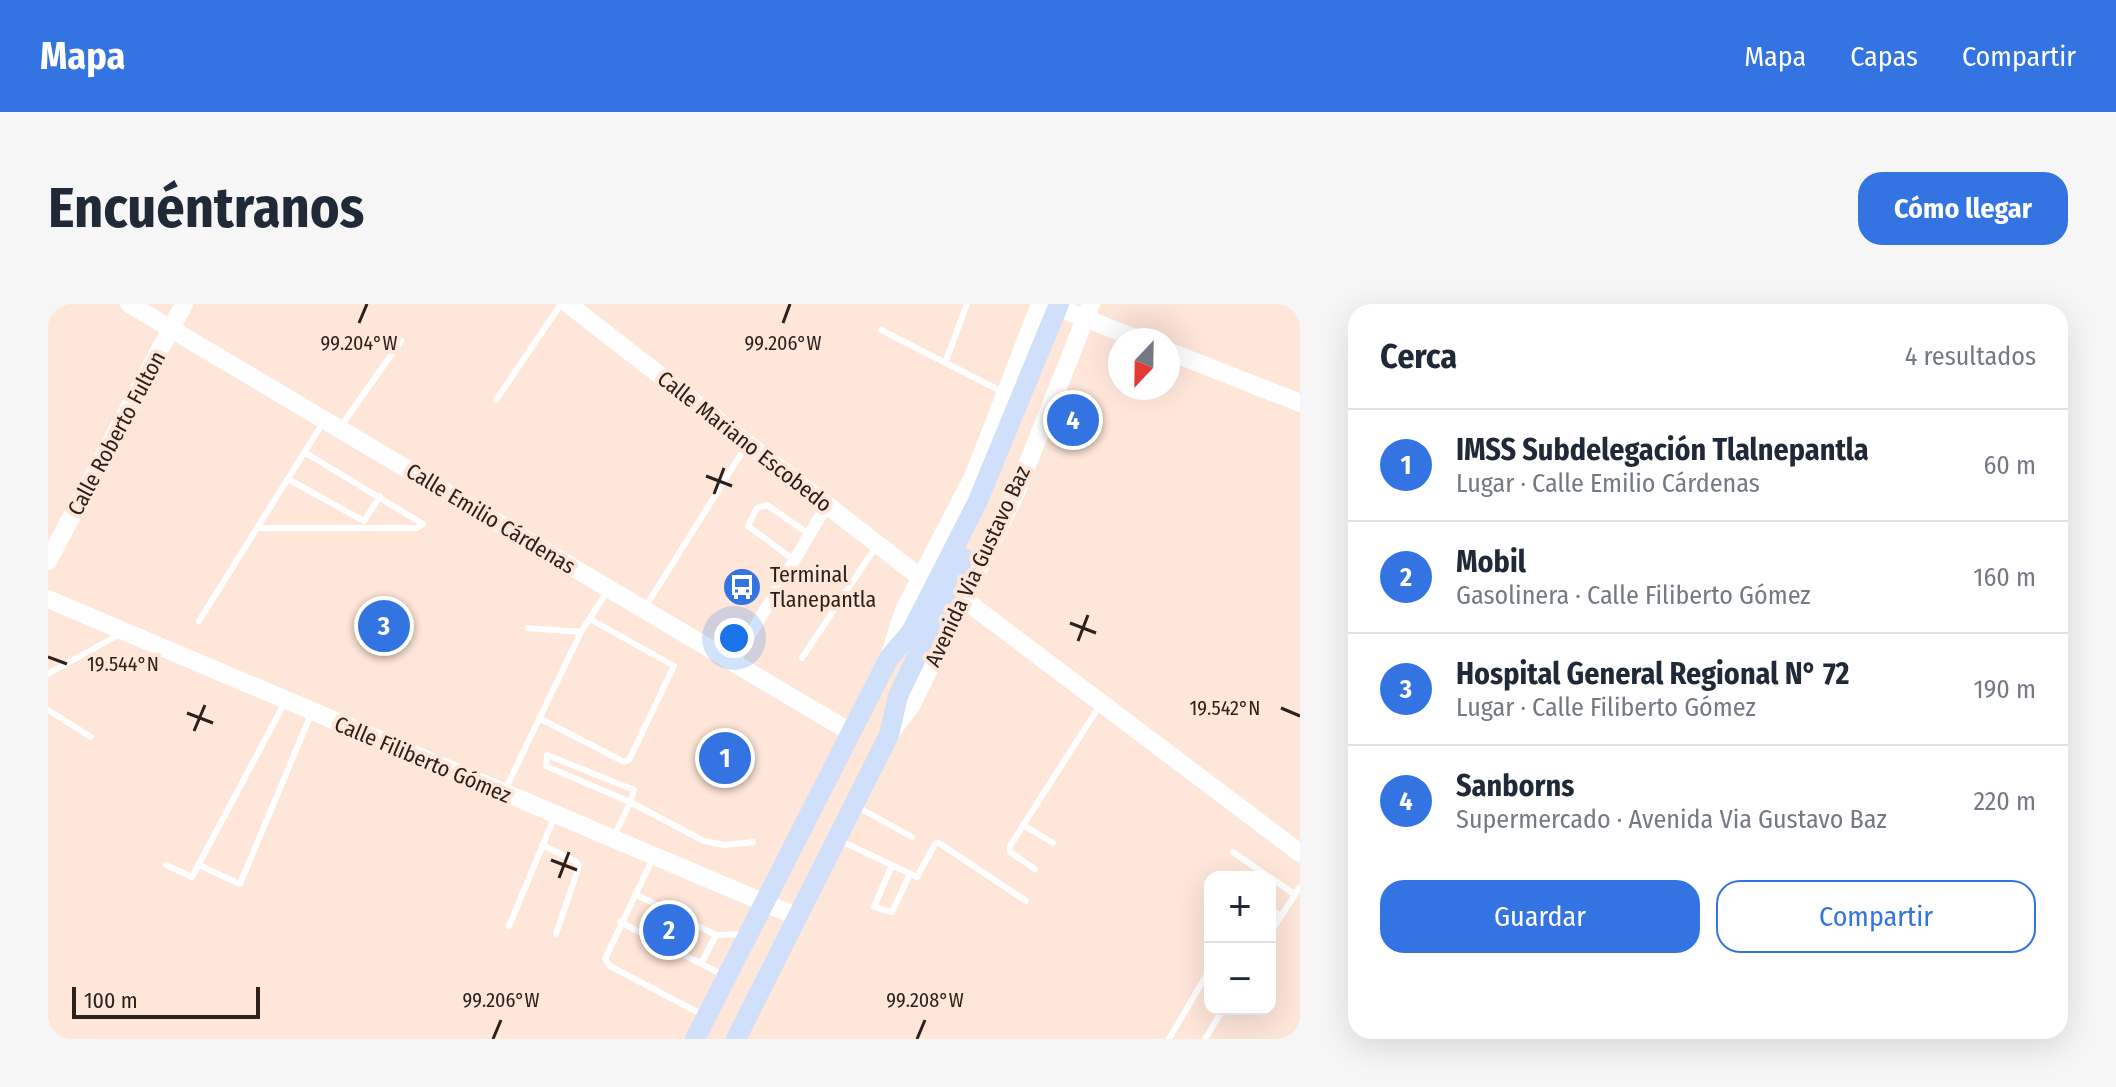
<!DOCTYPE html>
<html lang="es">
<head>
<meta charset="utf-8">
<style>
	:root { --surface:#fff; --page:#f6f6f7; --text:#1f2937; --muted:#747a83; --line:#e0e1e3; --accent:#3474e2 }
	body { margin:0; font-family:"Fira Sans Condensed",sans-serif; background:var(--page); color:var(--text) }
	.controls { position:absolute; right:24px; bottom:24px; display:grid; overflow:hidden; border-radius:16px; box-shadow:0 8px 32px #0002 }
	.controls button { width:72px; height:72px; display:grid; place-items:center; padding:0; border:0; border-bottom:2px solid var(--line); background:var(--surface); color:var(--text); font:40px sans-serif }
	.compass { position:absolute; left:1060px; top:24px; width:72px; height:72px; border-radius:50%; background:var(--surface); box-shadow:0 8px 32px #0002; rotate:202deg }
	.scale { position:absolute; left:24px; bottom:20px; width:188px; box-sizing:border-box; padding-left:8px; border:4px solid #2b201b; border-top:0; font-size:22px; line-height:28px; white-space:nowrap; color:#2b201b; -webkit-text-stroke:6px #fee6d9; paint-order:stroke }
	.you { position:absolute; left:686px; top:334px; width:28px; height:28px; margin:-20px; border:6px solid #fff; border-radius:50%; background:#1a73e8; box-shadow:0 0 0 12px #1a73e833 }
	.badge { display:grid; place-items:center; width:52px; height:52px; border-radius:50%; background:var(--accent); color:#fff; font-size:26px; font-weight:700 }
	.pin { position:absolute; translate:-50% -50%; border:4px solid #fff; box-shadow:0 2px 8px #0006 }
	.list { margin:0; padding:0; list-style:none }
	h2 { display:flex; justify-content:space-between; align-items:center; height:104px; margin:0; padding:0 32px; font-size:34px }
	h2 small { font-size:26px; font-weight:400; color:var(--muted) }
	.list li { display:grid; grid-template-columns:52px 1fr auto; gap:24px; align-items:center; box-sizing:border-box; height:112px; padding:0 32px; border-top:2px solid var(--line) }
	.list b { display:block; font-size:30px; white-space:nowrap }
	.list p { margin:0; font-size:26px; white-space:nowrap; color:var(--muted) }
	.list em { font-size:26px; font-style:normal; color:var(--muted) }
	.actions { display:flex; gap:16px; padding:24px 32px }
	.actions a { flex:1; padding:18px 0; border:2px solid var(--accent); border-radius:24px; text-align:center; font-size:28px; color:var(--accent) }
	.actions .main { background:var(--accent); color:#fff }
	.map { position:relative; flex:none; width:1252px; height:735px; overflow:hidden; border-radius:24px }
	header { display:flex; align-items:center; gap:48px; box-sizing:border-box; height:112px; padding:0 40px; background:var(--accent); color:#fff }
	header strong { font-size:38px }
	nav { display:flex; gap:44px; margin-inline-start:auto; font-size:28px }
	.intro { display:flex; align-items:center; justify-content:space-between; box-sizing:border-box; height:192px; padding:0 48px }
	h1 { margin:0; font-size:56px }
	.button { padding:20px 36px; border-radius:24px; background:var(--accent); color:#fff; font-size:28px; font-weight:700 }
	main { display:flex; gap:48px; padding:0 48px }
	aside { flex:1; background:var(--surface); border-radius:24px; box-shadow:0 8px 32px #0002 }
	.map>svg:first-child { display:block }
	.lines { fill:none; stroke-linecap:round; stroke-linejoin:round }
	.lane { stroke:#fff; stroke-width:6 }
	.street { stroke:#fff; stroke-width:12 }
	.secondary { stroke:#fff; stroke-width:18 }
	.primary { stroke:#d0e0fb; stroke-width:20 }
	.ticks { fill:none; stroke:#2b201b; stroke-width:3 }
	.labels { text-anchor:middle; stroke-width:8; stroke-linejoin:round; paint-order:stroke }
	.street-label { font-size:22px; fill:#2b201b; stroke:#fee6d9 }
	.poi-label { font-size:22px; fill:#2b201b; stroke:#fee6d9; text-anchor:start }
	.ticks-label { font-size:20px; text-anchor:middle; fill:#2b201b; stroke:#fee6d9; stroke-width:8; stroke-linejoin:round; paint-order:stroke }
</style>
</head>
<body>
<header>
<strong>Mapa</strong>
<nav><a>Mapa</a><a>Capas</a><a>Compartir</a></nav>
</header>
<div class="intro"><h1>Encuéntranos</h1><a class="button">Cómo llegar</a></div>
<main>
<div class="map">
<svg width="1252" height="735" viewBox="0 0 1252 735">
	<rect width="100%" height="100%" fill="#fee6d9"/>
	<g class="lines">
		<path class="lane" d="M833,26l120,61
			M897,59l22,-59
			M448,96l65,-96
			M293,122l60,-85
			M240,175l76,42 16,-25
			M209,224h160l6,-4 -119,-72
			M746,256l-46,-34 9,-18 10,-3 42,29
			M598,302l100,-160
			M151,317l125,-200
			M480,324l53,4
			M754,354l73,-110
			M0,370l72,-40
			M0,406l43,27
			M491,414l85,44 5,-2 45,-94 -84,-47
			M456,488l77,-160 26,-40
			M808,502l56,31
			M975,521l30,18
			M566,532c7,-15 16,-30 20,-46l-87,-35 -1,11 84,36 74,39 21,4 28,-3
			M791,536l78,37 18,-33 4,-1 87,58
			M494,541l33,16 4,5 -23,68
			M1185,548l36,25
			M604,556l-47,99 5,7 93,49
			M118,561l26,12 93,-175
			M151,561l41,19 72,-172
			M844,561l-18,42 18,5 18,-38
			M987,565l-25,-17v-6l90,-141
			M1222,573l24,17
			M587,590l81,41 28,-1
			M1222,605l11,7
			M572,618l103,53
			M461,622l45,-108
			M1222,629l30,-46
			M653,660l15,-29
			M1121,735l41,-70
			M1157,735l18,-30"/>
		<path class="street" d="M685,360l94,-159"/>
		<path class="secondary" d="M81,0l723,429
			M520,0l353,274
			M1001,0l91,36
			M1120,47l132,52
			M0,257l136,-257
			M914,294l338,255
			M0,295l750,318
			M842,350l14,-44 69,-133 67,-173
			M843,428l20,-26 105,-213 75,-189"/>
		<path class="primary" d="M647,735l194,-381 22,-26 66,-129 82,-199
			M688,735l153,-304 9,-39 66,-138"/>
	</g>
	<path class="ticks" d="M311,19l8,-19M735,19l7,-19M658,172l26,10M666,190l10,-26M1022,319l26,10M1030,337l10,-26M0,353l19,7M1233,404l19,8M139,409l26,10M146,427l11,-26M503,556l26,10M511,574l10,-26M445,735l8,-19M869,735l8,-19"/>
	<defs>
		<symbol id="bus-disc" viewBox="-11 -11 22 22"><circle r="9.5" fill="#3474e2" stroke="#fee6d9"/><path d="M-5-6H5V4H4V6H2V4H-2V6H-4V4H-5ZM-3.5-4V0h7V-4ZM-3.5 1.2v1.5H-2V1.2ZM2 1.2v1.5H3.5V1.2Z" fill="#fff"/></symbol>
	</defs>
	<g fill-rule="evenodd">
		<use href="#bus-disc" x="672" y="261" width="44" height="44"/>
	</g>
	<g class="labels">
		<g class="street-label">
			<text transform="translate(68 129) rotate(-62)" y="8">Calle Roberto Fulton</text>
			<text transform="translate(697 137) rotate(38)" y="8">Calle Mariano Escobedo</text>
			<text transform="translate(443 214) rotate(31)" y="8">Calle Emilio Cárdenas</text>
			<text transform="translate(929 262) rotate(-65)" y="8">Avenida Via Gustavo Baz</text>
			<text transform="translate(375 455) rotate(23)" y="8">Calle Filiberto Gómez</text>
		</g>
		<g class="poi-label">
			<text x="722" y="278">Terminal<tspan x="722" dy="25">Tlanepantla</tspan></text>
		</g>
	</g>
	<g class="ticks-label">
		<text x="311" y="46">99.204°W</text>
		<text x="735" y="46">99.206°W</text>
		<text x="75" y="367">19.544°N</text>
		<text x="1177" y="411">19.542°N</text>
		<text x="453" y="703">99.206°W</text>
		<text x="877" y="703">99.208°W</text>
	</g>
</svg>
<div class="controls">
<button>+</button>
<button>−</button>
</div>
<svg class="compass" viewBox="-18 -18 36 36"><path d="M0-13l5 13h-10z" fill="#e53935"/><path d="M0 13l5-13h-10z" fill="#747a83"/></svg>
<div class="scale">100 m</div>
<div class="you"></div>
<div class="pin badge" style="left:677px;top:454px">1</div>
<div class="pin badge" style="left:621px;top:626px">2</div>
<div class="pin badge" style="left:336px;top:322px">3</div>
<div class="pin badge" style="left:1025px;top:116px">4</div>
</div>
<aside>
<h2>Cerca<small>4 resultados</small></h2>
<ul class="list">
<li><span class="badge">1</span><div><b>IMSS Subdelegación Tlalnepantla</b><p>Lugar · Calle Emilio Cárdenas</p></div><em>60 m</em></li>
<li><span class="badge">2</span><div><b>Mobil</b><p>Gasolinera · Calle Filiberto Gómez</p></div><em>160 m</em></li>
<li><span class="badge">3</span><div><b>Hospital General Regional N° 72</b><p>Lugar · Calle Filiberto Gómez</p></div><em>190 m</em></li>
<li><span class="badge">4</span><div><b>Sanborns</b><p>Supermercado · Avenida Via Gustavo Baz</p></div><em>220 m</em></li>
</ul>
<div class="actions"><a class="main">Guardar</a><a>Compartir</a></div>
</aside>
</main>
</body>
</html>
